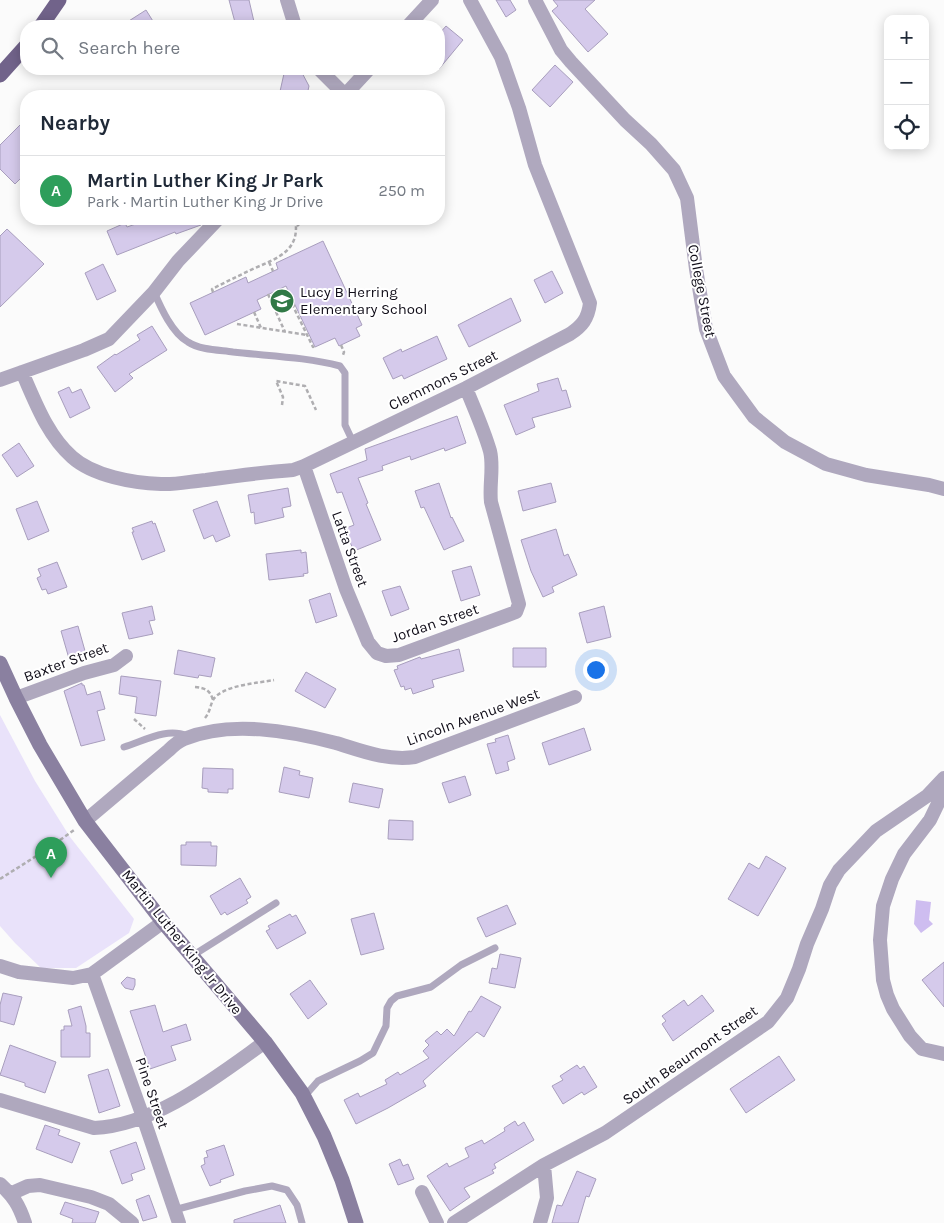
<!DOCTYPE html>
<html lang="en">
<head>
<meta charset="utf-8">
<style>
	:root { --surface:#fff; --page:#f6f6f7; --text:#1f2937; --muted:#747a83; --line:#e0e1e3; --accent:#d93025 }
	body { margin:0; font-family:Karla,sans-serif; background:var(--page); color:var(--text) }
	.controls { position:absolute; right:15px; top:15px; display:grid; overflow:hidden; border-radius:10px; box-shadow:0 2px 12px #0003 }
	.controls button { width:45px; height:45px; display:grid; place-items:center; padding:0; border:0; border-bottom:1px solid var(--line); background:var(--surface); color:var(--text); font:25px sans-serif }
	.you { position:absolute; left:595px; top:669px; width:18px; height:18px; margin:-12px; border:4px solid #fff; border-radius:50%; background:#1a73e8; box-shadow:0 0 0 8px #1a73e833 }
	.badge { display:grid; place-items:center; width:32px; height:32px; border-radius:50%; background:var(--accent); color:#fff; font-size:16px; font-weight:700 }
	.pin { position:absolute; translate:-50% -41px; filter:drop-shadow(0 1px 2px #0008) }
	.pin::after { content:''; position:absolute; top:26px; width:18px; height:15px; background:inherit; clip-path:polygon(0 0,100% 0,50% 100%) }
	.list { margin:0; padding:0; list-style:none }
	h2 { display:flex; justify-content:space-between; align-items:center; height:65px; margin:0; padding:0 20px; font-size:21px }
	h2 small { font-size:16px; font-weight:400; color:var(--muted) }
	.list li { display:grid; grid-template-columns:32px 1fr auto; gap:15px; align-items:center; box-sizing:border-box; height:70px; padding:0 20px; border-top:1px solid var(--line) }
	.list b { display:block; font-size:19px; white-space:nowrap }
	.list p { margin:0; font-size:16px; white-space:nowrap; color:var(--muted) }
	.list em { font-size:16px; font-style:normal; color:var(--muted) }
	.icon { flex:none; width:28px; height:28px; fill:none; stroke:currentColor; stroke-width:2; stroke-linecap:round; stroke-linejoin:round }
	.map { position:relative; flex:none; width:944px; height:1223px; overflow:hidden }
	.search { position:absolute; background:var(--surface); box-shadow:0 2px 12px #0003; left:20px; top:20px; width:425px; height:55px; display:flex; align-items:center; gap:12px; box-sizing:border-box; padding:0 18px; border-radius:20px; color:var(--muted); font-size:19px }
	.panel { position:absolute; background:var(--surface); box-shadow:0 2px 12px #0003; left:20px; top:90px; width:425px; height:135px; border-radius:20px }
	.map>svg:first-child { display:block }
	.green { fill:#e9e2fa }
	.water { fill:#cebdf0 }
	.building { fill:#d5caeb; stroke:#a89ebd }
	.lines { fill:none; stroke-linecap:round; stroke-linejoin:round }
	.path { stroke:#afaeb1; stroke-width:2.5; stroke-dasharray:4 2.5; stroke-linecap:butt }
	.service { stroke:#afa8be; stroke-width:7 }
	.minor { stroke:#afa8be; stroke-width:14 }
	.secondary { stroke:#8a80a0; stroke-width:15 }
	.primary { stroke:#71638a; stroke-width:15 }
	.labels { text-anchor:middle; stroke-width:4; stroke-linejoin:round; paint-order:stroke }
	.street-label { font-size:15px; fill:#110e19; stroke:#fff }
	.poi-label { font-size:15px; fill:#110e19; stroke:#fff; text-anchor:start }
</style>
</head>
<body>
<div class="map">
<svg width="944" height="1223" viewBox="0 0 944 1223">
	<rect width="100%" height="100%" fill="#fbfbfb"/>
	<path class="green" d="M0,715l35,66 35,56 64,82 -5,14 -53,35h-35l-26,-25 -15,-17z"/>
	<path class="water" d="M916,900l15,2 -2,18 4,4 -12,9 -7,-9z"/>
	<path class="building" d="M229,0h20l6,26h-19z
		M496,0h14l6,10 -10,7z
		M553,0h42l-10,9 23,25 -20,18 -36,-41 6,-5z
		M146,10l10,16h-35z
		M446,26l17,14 -24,29v-35z
		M555,65l18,17 -23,25 -18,-17z
		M285,69h15l9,17 -2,9 -6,-1v2h-22z
		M26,119v54l-11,11 -15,-15v-24z
		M150,219h56l-5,6 -25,9 -1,-2 -58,23 -10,-24 18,-8 2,4z
		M7,229l37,35 -44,43v-71z
		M323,241l39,84 -6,3 4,8 -21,10 -4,-8 -20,9 -29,-61 -29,14 4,9 -56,26 -15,-32 56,-26 2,6 30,-14 -2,-6z
		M103,264l13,27 -19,9 -12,-27z
		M552,271l11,22 -18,10 -11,-23z
		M511,298l10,23 -52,26 -11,-22z
		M152,326l15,24 -38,24 4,4 -18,14 -18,-25 18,-13 1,1 24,-15 -3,-5z
		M437,336l10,23 -43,20 -2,-4 -9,4 -10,-21 18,-9 1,3z
		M558,378l4,13 4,-1 5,17 -39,11 3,9 -19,8 -12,-30 35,-14 -2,-7z
		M69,387l3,6 9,-4 9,19 -20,10 -12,-26z
		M457,416l9,27 -21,8 -1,-3 -33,12 -1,-4 -28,10 1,4 -25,8 10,25 -2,1 15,36 -27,11 -10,-22 10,-4 -12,-33 -5,1 -7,-19 37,-14 -2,-11z
		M19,443l15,23 -17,11 -15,-22z
		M439,483l12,35 1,-1 12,24 -20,9 -20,-43 -3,1 -6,-17z
		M551,483l5,19 -33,9 -5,-20z
		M288,488l3,18 -9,2 2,9 -29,7 -1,-12 -3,1 -3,-18z
		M37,501l12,30 -21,9 -12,-31z
		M217,501l13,35 -14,6 -3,-7 -9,4 -11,-29z
		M152,521l1,3 2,-1 10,28 -23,9 -10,-28h2l-2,-4z
		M556,529l8,27 4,-2 9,21 -25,12 2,5 -11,5 -12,-26 -10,-31z
		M301,550v3l5,-1 2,21 -5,1 1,2 -35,4 -3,-26z
		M57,562l10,25 -19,7 -2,-5 -4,1 -5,-12 4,-2 -3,-7z
		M471,566l9,29 -19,6 -9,-30z
		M400,586l9,23 -18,7 -9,-25z
		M330,593l7,23 -21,7 -7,-23z
		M152,606l3,14 -6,1 4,13 -24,5 -7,-26z
		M604,606l7,31 -24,6 -8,-30z
		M78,626l9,32 -17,4 -9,-31z
		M513,648h33v19h-33z
		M459,649l5,22 -32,9 2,7 -21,7 -2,-6 -6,2 -1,-4 -3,1 -7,-17 4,-1 -1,-3 23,-9 1,2z
		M178,650l37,8 -4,19 -12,-2 -1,3 -24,-4z
		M306,672l30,17 -11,19 -30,-17z
		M121,676l40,5 -5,35 -21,-3 2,-16 -18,-3z
		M82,683v2h2l3,10 13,-4 5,18 -8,2 8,29 -24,6 -17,-55z
		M584,728l7,22 -42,15 -7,-22z
		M508,735l7,24 -8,3 2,8 -13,4 -9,-30 9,-2 -1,-3z
		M284,767l16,4 -1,4 14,3 -4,20 -30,-6z
		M203,768l30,1v20h-5v4l-20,-1v-3l-6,-1z
		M465,776l6,19 -22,8 -7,-20z
		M353,783l30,6 -4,19 -30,-6z
		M389,820l24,1v19l-25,-1z
		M186,842h25v4h6l-1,20 -35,-1v-20h5z
		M766,856l20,12 -28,48 -30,-17 21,-36 10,6z
		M240,878l11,19 -5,3 2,3 -21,12 -2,-3 -4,3 -11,-19z
		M507,905l9,19 -30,13 -9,-19z
		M374,913l10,36 -23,6 -10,-36z
		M290,914l2,3 4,-2 10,18 -29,16 -11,-18 4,-2 -2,-3z
		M500,954l21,4 -6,30 -26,-5 3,-15 5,1z
		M944,962v45l-22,-27z
		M127,977l8,2v6l-2,5 -8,-2 -4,-5z
		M310,980l17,24 -19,15 -18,-25z
		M3,993l19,4 -8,28 -14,-4v-16z
		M702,995l12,16 -41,30 -11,-17 4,-3 -4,-5 22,-16 4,6z
		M481,996l20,11 -17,30 -7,-5 -54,49 3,5 -38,22 -32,16 -12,-24 14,-7 2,4 27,-13 -2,-4 13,-8 2,3 29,-17 -6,-7 6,-6 -4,-4 12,-10 4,4 6,-6 7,7 15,-25 2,1z
		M155,1005l8,27 23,-8 5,16 -20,6 5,14 -26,9 -20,-58z
		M81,1006l5,20v7h4v24h-29v-27h3v-4h8l-4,-16z
		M10,1045l46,17 -11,31 -20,-7v-3l-25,-8z
		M779,1056l16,24 -49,33 -16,-24z
		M577,1065l3,4 4,-3 13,21 -13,8 -2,-3 -19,12 -11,-18 11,-6 -3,-4z
		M108,1069l12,37 -21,7 -11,-38z
		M515,1121l3,5 6,-4 10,18 -40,24 2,4 -4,2 2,3 -30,15 6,9 -20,14 -23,-35 20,-13 2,4 20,-10 -4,-9 17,-8 2,4 21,-13 -1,-3z
		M45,1125l15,5 -2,5 22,8 -8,20 -36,-14z
		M136,1142l9,27 -14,5 2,6 -11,4 -12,-33z
		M224,1145l10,30 -14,5 1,2 -11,4 -9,-20 4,-2 -1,-6 4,-1 -2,-6z
		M400,1159l3,7 5,-2 6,15 -16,6 -9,-21z
		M577,1171l19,8 -7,18 -3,-1 -8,27h-26l5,-18 5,1z
		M149,1195l8,22 -14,4 -7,-21z
		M65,1202l34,10 -4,11h-23l1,-4 -13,-5z
		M280,1205l6,18h-52v-3z"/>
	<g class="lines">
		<path class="path" d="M297,226l8,-7
			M269,262l4,9
			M213,292l-1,-3c14,-7 28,-14 43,-21 23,-10 46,-18 40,-49
			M268,294l17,38
			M295,305l-2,1 20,41 1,-1
			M254,312l7,16
			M237,324l70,11
			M341,345l3,7 -1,3
			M282,405l1,-8 -7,-16 29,5 11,24
			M195,687c10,1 15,3 18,13
			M205,718c5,-6 5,-12 8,-18 9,-15 46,-17 61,-20
			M134,719l11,10
			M0,879l49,-31 25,-18"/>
		<path class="service" d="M154,292c7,16 18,41 34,50 12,8 31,8 45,10 35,4 73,5 107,14l5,7v52l8,17
			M124,747c20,-6 43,-20 63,-11
			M192,956l84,-53
			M304,1097l14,-16 42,-20 13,-8 13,-27 1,-18 4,-7 6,-5 34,-9 30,-22 34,-17
			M174,1210l71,-19 27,-5 15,4 10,15 5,18"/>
		<path class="minor" d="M287,0l8,26
			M535,0l26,50 10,12 54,58 26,24 23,26 13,28 9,71 10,60 18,47 30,41 31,25 41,22 40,11 63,10 15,4
			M408,26l24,-26
			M319,69l26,26
			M344,96l25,-27
			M22,372c13,29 25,63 50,85 21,19 61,26 89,27 14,1 31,-3 45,-4 29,-4 58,-8 87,-10l11,-4 162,-78 104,-54c12,-8 18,-15 20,-31l-55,-138 -16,-57 -18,-51 -31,-57
			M0,380l84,-30 25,-11 45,-47 24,-31 40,-42
			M304,466l42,123 22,53 9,11 9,3 13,-1 117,-43 3,-8 -28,-102c-2,-17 3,-35 -1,-51 -6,-21 -16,-43 -24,-63
			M16,698l68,-25 30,-8 12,-9
			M944,791l-14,29 -26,34 -12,25 -9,27 -3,34 3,40 4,15 6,14 17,27 12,13 22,5
			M85,821l84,-71c4,-4 10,-9 15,-11 46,-19 106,-8 152,4 26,8 51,18 79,14l160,-60
			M0,966l19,6 54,6 19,-4 71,-52
			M92,974l51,143 36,106
			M0,1100l94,28c62,-3 122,-51 171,-86
			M0,1184c14,13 19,21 25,39
			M422,1192l15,31
			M10,1194l18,-8 12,-1 51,12 18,7 23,19
			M454,1223l90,-58
			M540,1223l7,-25 -3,-33 61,-32 163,-111 19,-24 12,-29 8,-25 15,-35 8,-24 9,-15 37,-39 51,-35 17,-18"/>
		<path class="secondary" d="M0,663l16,35 24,47 45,76 78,101 102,120 37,51 22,43 18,44 14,43"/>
		<path class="primary" d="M41,26l18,-26
			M0,75l26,-29"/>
	</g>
	<defs>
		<symbol id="school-disc" viewBox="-11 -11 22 22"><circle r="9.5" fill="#317946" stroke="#fff"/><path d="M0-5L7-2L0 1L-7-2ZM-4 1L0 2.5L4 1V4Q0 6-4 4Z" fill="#fff"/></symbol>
	</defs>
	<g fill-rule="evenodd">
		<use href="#school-disc" x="268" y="287" width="28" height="28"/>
	</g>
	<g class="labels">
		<g class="street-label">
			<text transform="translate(702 291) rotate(79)" y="5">College Street</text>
			<text transform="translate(443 380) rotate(-26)" y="5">Clemmons Street</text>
			<text transform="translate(350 549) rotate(70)" y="5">Latta Street</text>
			<text transform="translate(435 623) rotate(-19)" y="5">Jordan Street</text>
			<text transform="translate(66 662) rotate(-20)" y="5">Baxter Street</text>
			<text transform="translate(473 717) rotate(-20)" y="5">Lincoln Avenue West</text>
			<text transform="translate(182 942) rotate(51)" y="5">Martin Luther King Jr Drive</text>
			<text transform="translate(690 1055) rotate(-35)" y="5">South Beaumont Street</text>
			<text transform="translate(152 1093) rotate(71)" y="5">Pine Street</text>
		</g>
		<g class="poi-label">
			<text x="300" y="297">Lucy B Herring<tspan x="300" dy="17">Elementary School</tspan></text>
		</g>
	</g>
</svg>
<div class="controls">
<button>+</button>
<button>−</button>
<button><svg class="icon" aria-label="locate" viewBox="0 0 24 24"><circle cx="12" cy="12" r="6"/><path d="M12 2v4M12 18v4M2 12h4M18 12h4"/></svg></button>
</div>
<div class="you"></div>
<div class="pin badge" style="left:51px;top:878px;background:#2e9e5b">A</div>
<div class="search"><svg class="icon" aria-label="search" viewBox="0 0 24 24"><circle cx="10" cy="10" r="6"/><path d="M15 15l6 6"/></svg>Search here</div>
<section class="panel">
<h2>Nearby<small></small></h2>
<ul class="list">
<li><span class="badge" style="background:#2e9e5b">A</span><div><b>Martin Luther King Jr Park</b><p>Park · Martin Luther King Jr Drive</p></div><em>250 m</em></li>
</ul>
</section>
</div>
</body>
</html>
